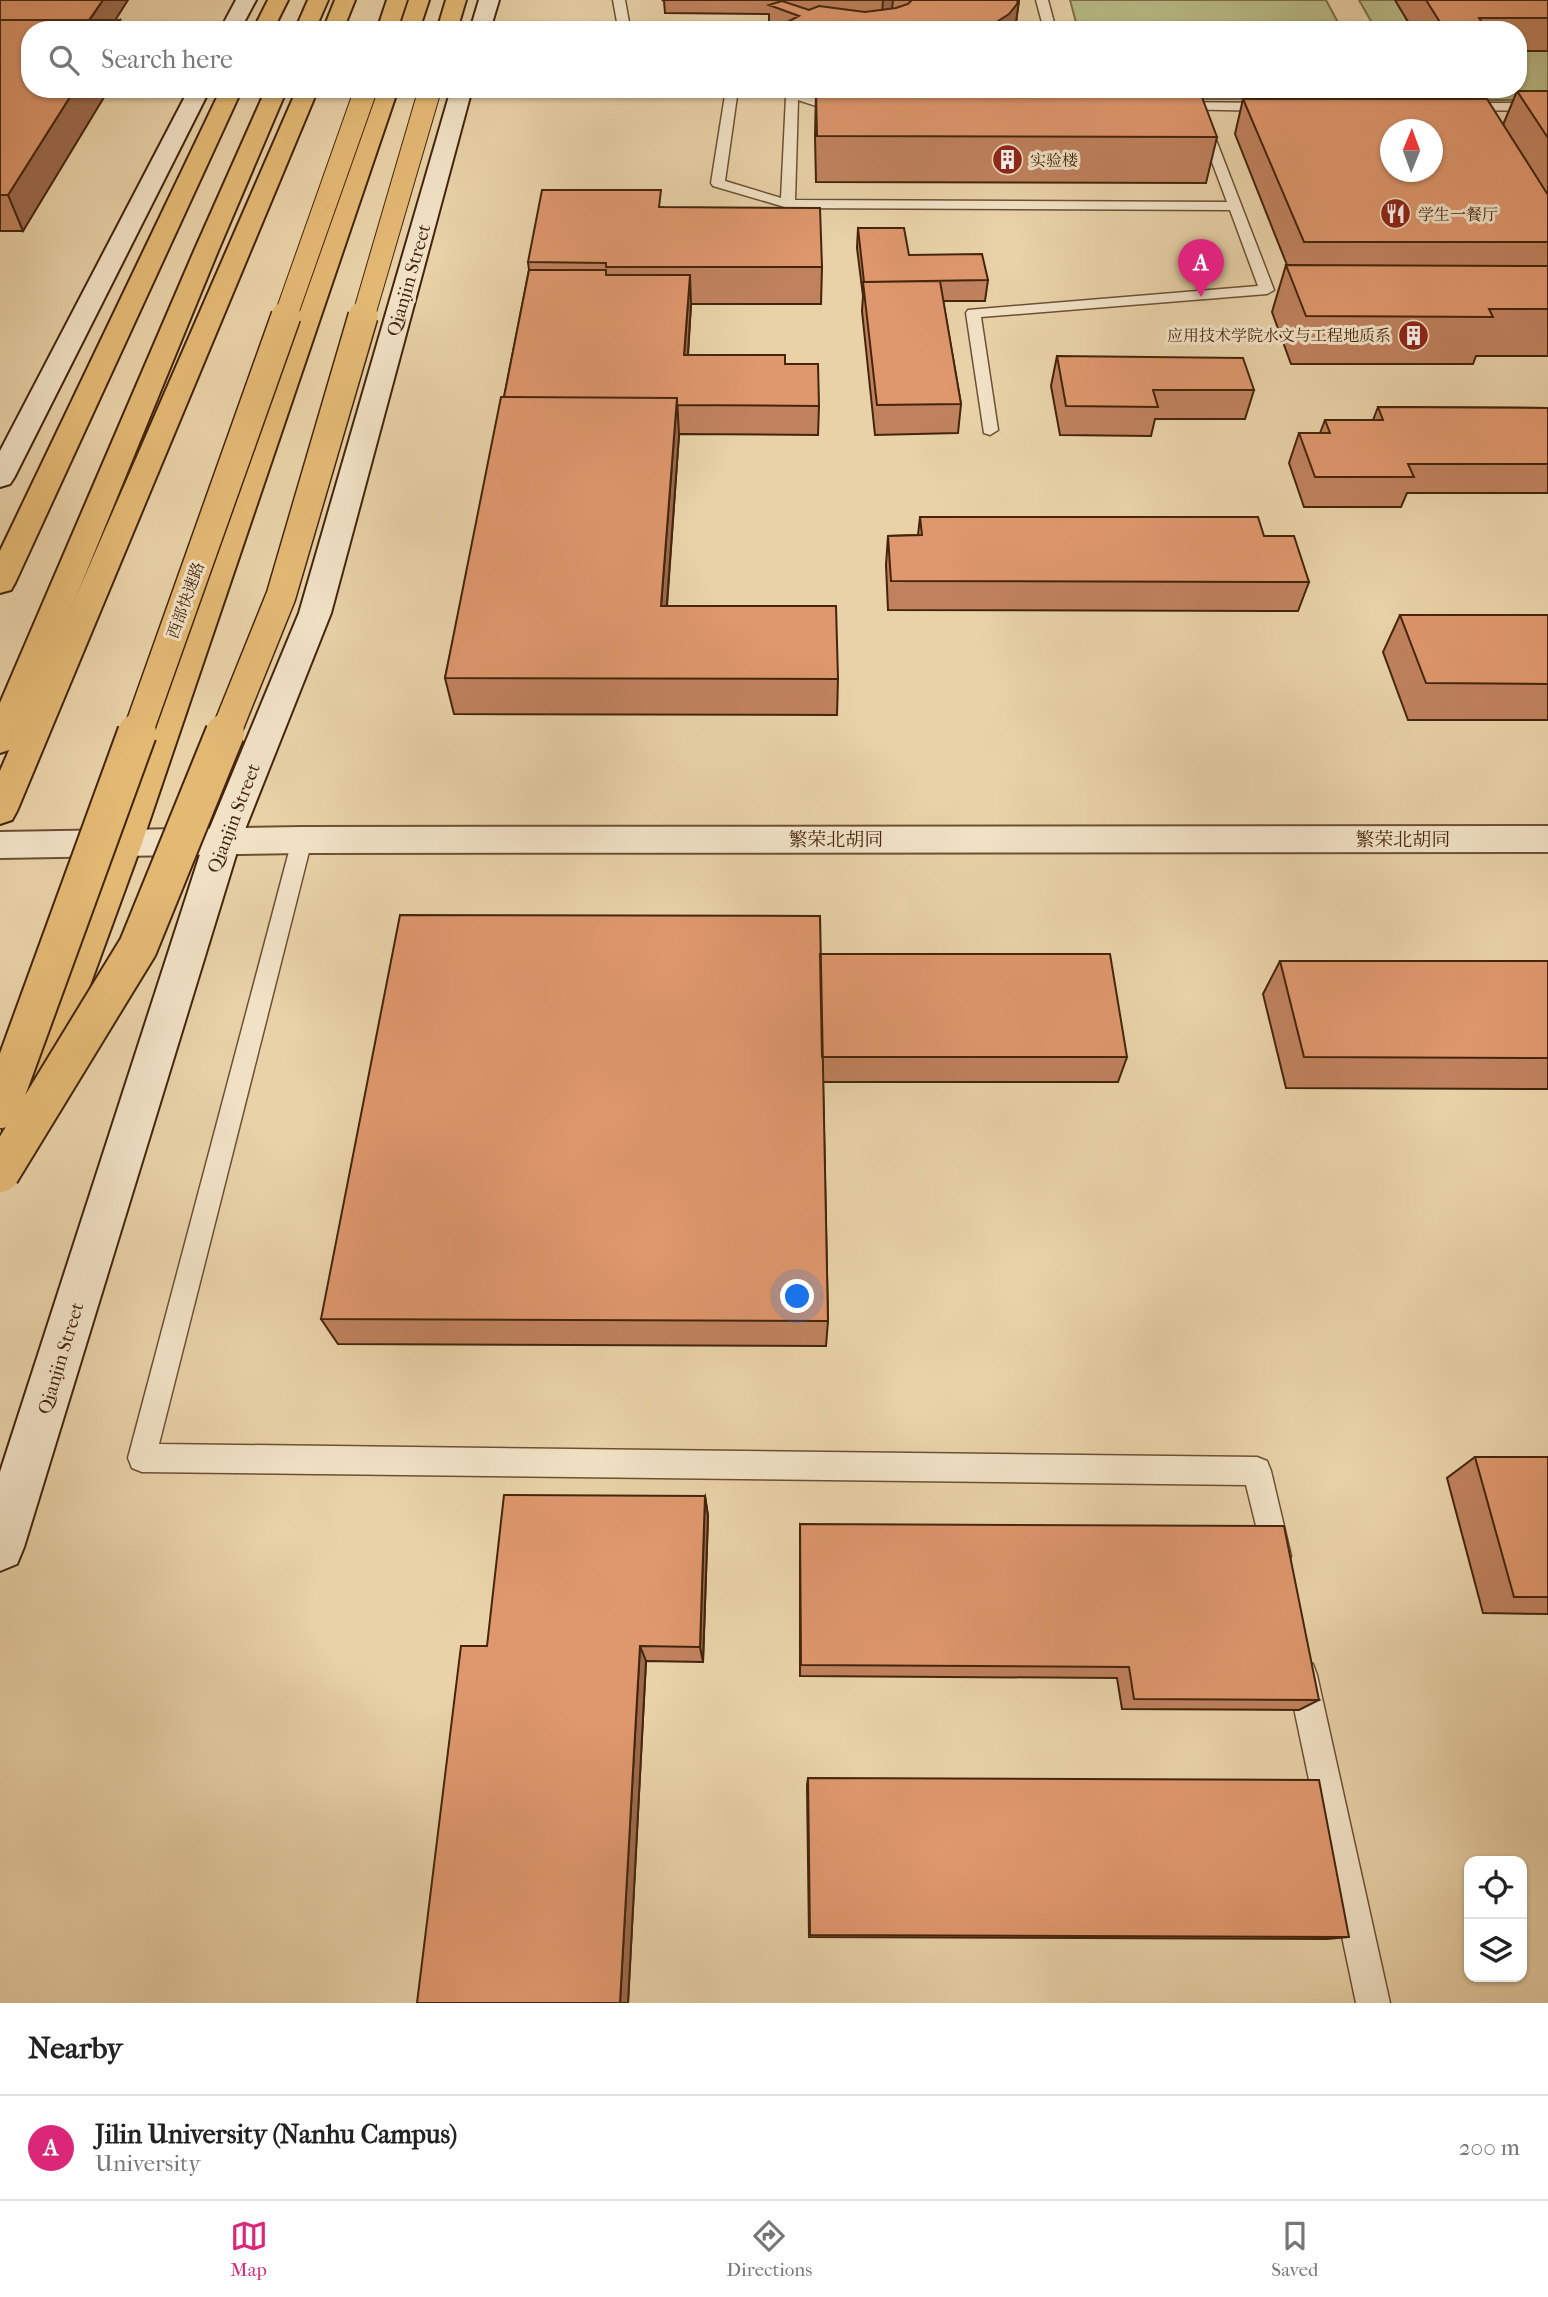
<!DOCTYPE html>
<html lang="en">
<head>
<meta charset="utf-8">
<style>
	:root { --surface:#fff; --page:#f6f6f6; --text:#222; --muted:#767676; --line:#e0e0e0; --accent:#db2777 }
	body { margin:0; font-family:"IM FELL French Canon","Noto Serif SC",serif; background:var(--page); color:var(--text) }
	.controls { position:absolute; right:21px; bottom:21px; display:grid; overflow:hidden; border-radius:14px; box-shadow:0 2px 5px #0004 }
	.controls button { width:63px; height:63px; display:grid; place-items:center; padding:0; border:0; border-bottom:2px solid var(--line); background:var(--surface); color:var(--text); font:35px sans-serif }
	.compass { position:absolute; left:1380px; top:119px; width:63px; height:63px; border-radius:50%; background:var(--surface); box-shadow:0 2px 5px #0004; rotate:1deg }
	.you { position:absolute; left:798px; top:1297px; width:24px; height:24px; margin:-18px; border:5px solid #fff; border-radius:50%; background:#1a73e8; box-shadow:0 0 0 10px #1a73e833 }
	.badge { display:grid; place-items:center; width:46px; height:46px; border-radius:50%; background:var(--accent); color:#fff; font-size:23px; font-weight:700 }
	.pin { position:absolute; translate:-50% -58px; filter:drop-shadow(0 2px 4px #0008) }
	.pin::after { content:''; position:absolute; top:37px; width:24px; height:21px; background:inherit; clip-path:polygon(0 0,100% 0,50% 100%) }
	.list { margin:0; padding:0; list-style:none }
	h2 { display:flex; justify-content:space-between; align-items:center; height:91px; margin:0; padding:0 28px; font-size:30px }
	h2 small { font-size:23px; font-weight:400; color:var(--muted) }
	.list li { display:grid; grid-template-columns:46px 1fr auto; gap:21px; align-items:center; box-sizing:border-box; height:105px; padding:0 28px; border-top:2px solid var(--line) }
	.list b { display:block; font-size:26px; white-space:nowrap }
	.list p { margin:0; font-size:23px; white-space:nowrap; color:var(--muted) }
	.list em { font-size:23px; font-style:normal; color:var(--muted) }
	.icon { flex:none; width:38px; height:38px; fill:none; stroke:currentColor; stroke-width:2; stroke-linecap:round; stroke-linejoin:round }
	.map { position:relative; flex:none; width:1548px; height:2003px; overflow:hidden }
	.search { position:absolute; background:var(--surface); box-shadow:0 2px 5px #0004; left:21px; right:21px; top:21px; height:77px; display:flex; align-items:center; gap:18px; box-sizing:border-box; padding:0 24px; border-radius:28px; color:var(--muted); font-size:26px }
	.sheet { height:196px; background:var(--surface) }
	nav { display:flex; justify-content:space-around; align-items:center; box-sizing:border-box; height:98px; border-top:2px solid var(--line); background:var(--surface); font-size:19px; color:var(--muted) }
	nav a { display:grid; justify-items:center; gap:4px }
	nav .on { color:var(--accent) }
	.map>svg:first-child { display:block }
	.green { fill:#b8bb86; stroke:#7e7049; stroke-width:2 }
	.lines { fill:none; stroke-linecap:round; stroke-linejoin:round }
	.service-casing { stroke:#6d5033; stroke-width:3 }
	.tertiary-casing { stroke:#6d5033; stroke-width:4 }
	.secondary-casing { stroke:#44250c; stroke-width:4 }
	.primary-casing { stroke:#44250c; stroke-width:4 }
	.trunk-casing { stroke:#44250c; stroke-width:4 }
	.service { fill:#f1e2c6; fill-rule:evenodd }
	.tertiary { fill:#f1e2c6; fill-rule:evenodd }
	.secondary { fill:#f1e2c6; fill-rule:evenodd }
	.primary { fill:#e4b974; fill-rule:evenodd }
	.trunk { fill:#e4b974; fill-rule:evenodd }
	.trunk-bridge-far2-casing { stroke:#44250c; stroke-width:24; stroke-linecap:butt }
	.trunk-bridge-far1-casing { stroke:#44250c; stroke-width:32; stroke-linecap:butt }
	.trunk-bridge-casing { stroke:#44250c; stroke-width:42; stroke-linecap:butt }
	.trunk-bridge-far2 { stroke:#e4b974; stroke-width:22 }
	.trunk-bridge-far1 { stroke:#e4b974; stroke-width:29 }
	.trunk-bridge { stroke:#e4b974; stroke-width:38 }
	.wall { fill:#c0825e; stroke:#44250c; stroke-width:2 }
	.shaded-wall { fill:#9c6a4c; stroke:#44250c; stroke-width:2 }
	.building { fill:#df976d; stroke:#44250c; stroke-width:2; fill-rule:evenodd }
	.labels { text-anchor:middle; stroke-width:6; stroke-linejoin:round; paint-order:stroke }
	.far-poi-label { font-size:16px; fill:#44250c; stroke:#f1e2c6; text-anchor:start }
	.far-street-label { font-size:16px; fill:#44250c; stroke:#f1e2c6 }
	.street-label { font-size:19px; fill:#44250c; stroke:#f1e2c6 }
</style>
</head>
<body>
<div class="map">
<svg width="1548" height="2003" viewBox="0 0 1548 2003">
	<rect width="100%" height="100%" fill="#e9d2a8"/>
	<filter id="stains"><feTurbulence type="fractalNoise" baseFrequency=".00286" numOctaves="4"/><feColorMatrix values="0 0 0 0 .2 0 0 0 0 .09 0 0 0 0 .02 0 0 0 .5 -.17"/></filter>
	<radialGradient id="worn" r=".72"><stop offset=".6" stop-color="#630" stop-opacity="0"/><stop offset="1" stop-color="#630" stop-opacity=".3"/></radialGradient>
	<path class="green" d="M1070,0h256l16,30h-264z
		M1359,0h36l18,30h-37z
		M1518,51h30v49h-121l-15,-5 -4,-6h110z
		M1115,89h257l2,8 -14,2h-221z"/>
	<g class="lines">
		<defs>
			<path id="service" d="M613,0h12l4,22 5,8h-12l-5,-8z
				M1036,0h12l8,30h-12z
				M726,89h12l-13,92 56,17 5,-101 -23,-8c24,0 44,9 67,12 8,1 15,-1 21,4 -14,10 -37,0 -53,-5l-3,100 432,2 -30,-80 6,-4 5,1 66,171 -7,4 -286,23 17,113 -8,5 -6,-2 -18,-120 2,-3 290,-24 -28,-76 -442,-2 -75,-22 -2,-3z
				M1177,102l95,1 6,4 -6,4 -99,-2 -2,-3z
				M1460,103h88v8l-92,-1 -2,-3z
				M302,832l7,2 3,6 -153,604 1098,13 10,4 4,10 20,85 -5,10 -10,5 -10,-5 -20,-81 -1104,-13 -10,-4 -4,-10 164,-618 3,-6z
				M1302,1660l11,4 4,11 73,328h-34l-69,-328 4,-11z"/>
			<path id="tertiary" d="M1548,826v26l-1246,1 -302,5v-26l302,-5z"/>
			<path id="secondary" d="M236,0h20l-16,30h-20z
				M479,0h20l-9,30h-20z
				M189,89h21l-196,389 -4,6 -10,3v-36z
				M451,89h21l-141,524 -91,229 -216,705 -7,17 -17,7v-99l204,-630 95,-229z"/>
			<path id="primary" d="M308,0h20l-13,30h-20z
				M409,0h20l-10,30h-20z
				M266,89h21l-69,162 -201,490 -5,8 -12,4v-50l194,-452z
				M377,89h21l-256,754 -103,282 -6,13 -14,5 -14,-5 -5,-17 106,-278z"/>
			<path id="trunk" d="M268,0h20l-15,30h-20z
				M335,0h20l-12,30h-20z
				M387,0h20l-10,30h-20z
				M446,0h20l-9,30h-20z
				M221,89h21l-227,494 -4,7 -11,3v-42z
				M297,89h21l-301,722 -5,9 -12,4v-53z"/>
		</defs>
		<use href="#service" class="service-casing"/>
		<use href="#tertiary" class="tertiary-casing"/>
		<use href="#secondary" class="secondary-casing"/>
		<use href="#primary" class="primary-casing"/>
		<use href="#trunk" class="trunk-casing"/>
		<use href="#service" class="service"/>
		<use href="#tertiary" class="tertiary"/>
		<use href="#secondary" class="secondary"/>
		<use href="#primary" class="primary"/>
		<use href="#trunk" class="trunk"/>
		<defs>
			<path id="trunk-bridge-far2" d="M285,318l81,-229
				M363,318l67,-229"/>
			<path id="trunk-bridge-far1" d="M137,735l149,-419
				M225,735l56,-139 82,-280"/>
			<path id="trunk-bridge" d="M0,1109l137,-376
				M0,1173l138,-226 87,-214"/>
		</defs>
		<use href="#trunk-bridge-far2" class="trunk-bridge-far2-casing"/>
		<use href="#trunk-bridge-far1" class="trunk-bridge-far1-casing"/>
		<use href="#trunk-bridge" class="trunk-bridge-casing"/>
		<use href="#trunk-bridge-far2" class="trunk-bridge-far2"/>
		<use href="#trunk-bridge-far1" class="trunk-bridge-far1"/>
		<use href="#trunk-bridge" class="trunk-bridge"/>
	</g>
	<path class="wall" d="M0,0l116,20 -93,211h-23z
		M662,0h357l-4,30h-246v-16l-104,-1 -1,-12z
		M1395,0h153v51h-30v-21h-105z
		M848,89h68v2l-17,1 318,45 -11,46 -390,-1 -1,-46 1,-44h32z
		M1517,91h31v265h-72l-3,8h-182l-19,-52 14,-47h1l-52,-131 8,-35 260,26z
		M662,207l160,60 -1,37h-130l-3,51 97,9 34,42 -1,29 -139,-1 -12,172 171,73 -1,36 -383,-1 -9,-36 59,-281 25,-127 -1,-8z
		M858,228l51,27 79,25 -3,21h-42l18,103 -3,29 -83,2 -13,-124 1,-15 -6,-48z
		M1057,356l197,34 -9,29h-90l-4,17 -91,-1 -9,-49z
		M1378,407l170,1v85h-141l-6,14h-97l-15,-44 10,-30h21l5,-13h48z
		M920,517l344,19 45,46 -11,29 -410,-1 -2,-45 2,-29 30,-1z
		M1400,615h148v105h-140l-25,-68z
		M820,954l307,103 -9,25h-295l5,239 -2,25 -488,-2 -17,-25z
		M1280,961h268v128l-262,-1 -23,-94z
		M1475,1457h73v157l-65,-1 -36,-135z
		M705,1496l3,20 -5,146 -57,-1 -18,342h-211z
		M800,1524l519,176 -20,10 -177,-1 -5,-31 -317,-2z
		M808,1778l541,159 -22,2 -518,-2 -2,-152z"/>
	<path class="shaded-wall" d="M103,0h25l-19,30 -24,-3z
		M883,0h10l-1,9 -10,5z
		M1018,0h1l-4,30h-31z
		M120,20l3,10h-10z
		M75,89h34l-86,142 -15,-36z
		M690,275l1,29 -5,80 -2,-29z
		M677,398l2,37 -15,208 -3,-37z
		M705,1496l3,20 -5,146 -3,-15z
		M640,1646l6,15 -18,342h-8z"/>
	<path class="building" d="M0,0h103l-14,20h-89z
		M912,0h106l-1,4 -8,10 -25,16h-212l27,-14 -30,-11 13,-4 27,9 10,-4 46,6 31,-4 12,-4z
		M1426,0h122v18h-69l8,12h-38l-1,-2 -5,-1z
		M0,20h120l-7,10h-83v59h45l-67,106h-8z
		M1517,91h31v47z
		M816,92h384l17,45 -400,-1z
		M1243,99h244l61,96v47h-244zM1390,130h42v42h-42z
		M542,190h119l-2,17 161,1 2,59h-216v-4l-78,-1z
		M858,228h46l5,27 73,-1 6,26 -124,2z
		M1286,265l262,1v43h-59l4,8 -187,-1z
		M529,270h77v5h84l-6,80h101v9h33l1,42 -142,-1v-7l-173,-1z
		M940,281l21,123 -84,1 -14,-123z
		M1057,356l186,2 11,32h-101l5,17 -92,-1z
		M501,397l176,1 -16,208h175l2,73 -393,-1z
		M1378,407l170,1v56h-140l6,13h-99l-16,-44h31l-5,-13h58z
		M920,517h338l6,19h30l15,46 -418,-1 -3,-45 34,-1z
		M1400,615h148v69l-122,-1z
		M400,915l420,1 8,405 -507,-2z
		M820,954h290l17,103h-305z
		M1280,961h268v97l-244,-1z
		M1475,1457h73v140h-34z
		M504,1495l201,1 -5,151 -60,-1 -20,357h-203l44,-357h26z
		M800,1524l484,2 35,174 -185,-1 -5,-32 -328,-2z
		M808,1778l511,2 30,157 -539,-2z"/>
	<defs>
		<symbol id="building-disc" viewBox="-11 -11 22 22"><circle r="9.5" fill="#8f2418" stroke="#f1e2c6"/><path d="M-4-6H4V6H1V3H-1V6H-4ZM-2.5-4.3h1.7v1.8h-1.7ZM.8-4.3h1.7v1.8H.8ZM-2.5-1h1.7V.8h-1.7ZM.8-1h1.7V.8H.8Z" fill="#fff"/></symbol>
		<symbol id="restaurant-disc" viewBox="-11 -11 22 22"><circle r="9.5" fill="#8f2418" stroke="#f1e2c6"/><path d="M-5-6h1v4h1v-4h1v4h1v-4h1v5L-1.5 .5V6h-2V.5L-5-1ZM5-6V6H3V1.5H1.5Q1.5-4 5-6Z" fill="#fff"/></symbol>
	</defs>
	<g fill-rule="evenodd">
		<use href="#building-disc" x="990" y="142" width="35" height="35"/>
		<use href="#restaurant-disc" x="1378" y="196" width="35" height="35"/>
		<use href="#building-disc" x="1396" y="318" width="35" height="35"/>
	</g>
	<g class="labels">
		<g class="far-poi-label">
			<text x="1030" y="166">实验楼</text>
			<text x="1418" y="220">学生一餐厅</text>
			<text x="1391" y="341" text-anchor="end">应用技术学院水文与工程地质系</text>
		</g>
		<g class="far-street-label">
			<text transform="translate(185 600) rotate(-70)" y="6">西部快速路</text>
		</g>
		<g class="street-label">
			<text transform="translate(408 280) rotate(-74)" y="7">Qianjin Street</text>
			<text transform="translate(233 818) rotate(-69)" y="7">Qianjin Street</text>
			<text x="836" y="846">繁荣北胡同</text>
			<text x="1403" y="846">繁荣北胡同</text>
			<text transform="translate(60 1358) rotate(-73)" y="7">Qianjin Street</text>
		</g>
	</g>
	<rect width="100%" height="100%" filter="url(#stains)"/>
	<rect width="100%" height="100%" fill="url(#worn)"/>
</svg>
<div class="controls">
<button><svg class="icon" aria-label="locate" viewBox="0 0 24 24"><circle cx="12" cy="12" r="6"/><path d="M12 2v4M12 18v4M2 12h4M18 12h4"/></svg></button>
<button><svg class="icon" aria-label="layers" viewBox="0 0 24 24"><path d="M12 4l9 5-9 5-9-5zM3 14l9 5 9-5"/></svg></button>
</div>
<svg class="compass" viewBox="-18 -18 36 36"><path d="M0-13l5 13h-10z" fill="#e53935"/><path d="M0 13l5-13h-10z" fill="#767676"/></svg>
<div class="you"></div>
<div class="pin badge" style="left:1201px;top:297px">A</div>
<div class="search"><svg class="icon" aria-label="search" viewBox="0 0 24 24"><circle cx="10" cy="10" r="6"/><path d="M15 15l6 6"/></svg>Search here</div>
</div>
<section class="sheet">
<h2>Nearby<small></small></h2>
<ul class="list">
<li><span class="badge">A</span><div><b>Jilin University (Nanhu Campus)</b><p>University</p></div><em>200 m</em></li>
</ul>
</section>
<nav>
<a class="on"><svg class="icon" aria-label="map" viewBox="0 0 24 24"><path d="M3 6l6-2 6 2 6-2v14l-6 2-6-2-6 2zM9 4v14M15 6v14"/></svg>Map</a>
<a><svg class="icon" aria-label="directions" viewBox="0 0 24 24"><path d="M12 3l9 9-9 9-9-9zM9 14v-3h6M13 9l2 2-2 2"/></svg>Directions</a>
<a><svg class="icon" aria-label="saved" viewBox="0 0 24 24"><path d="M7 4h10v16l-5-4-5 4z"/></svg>Saved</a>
</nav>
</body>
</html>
